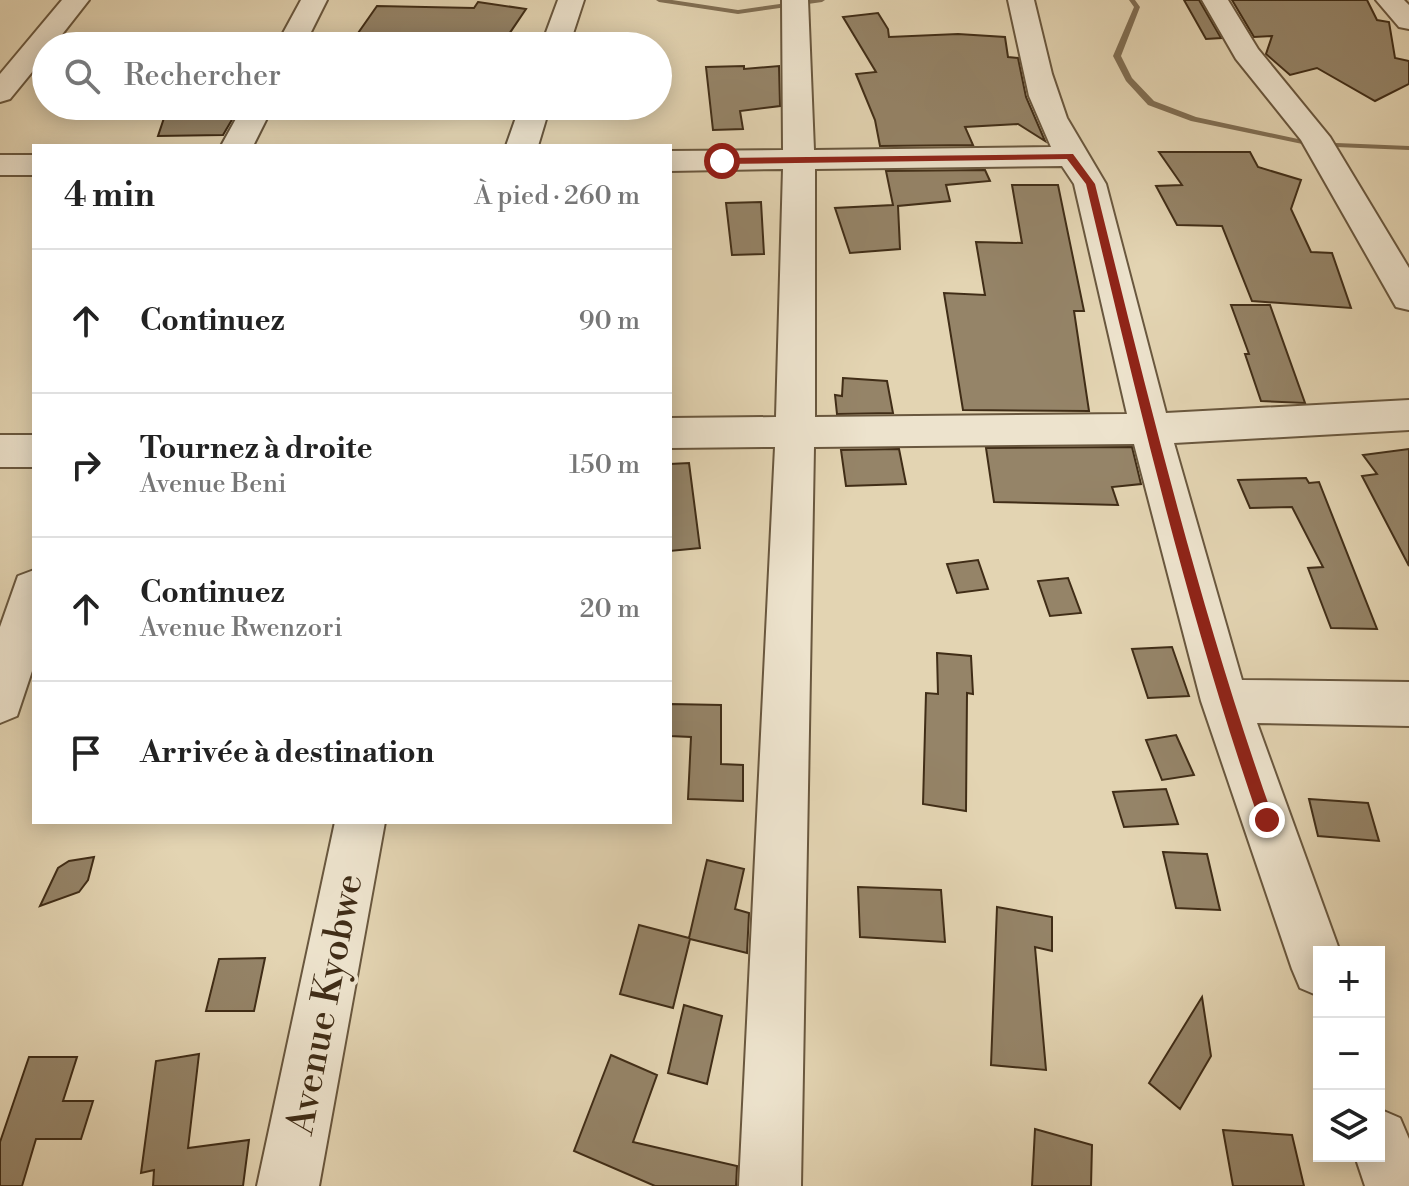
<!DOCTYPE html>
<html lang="fr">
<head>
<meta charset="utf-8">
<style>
	:root { --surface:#fff; --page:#f6f6f6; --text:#222; --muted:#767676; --line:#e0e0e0 }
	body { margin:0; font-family:"Libre Bodoni",serif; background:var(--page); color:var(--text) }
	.controls { position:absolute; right:24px; bottom:24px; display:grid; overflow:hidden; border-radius:0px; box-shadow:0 4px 20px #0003 }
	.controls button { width:72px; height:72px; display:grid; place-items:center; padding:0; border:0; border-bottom:2px solid var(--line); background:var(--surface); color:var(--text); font:40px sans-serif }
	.stop { position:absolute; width:24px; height:24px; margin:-18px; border:6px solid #8f2418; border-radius:50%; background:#fff }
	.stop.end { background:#8f2418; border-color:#fff; box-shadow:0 2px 8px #0008 }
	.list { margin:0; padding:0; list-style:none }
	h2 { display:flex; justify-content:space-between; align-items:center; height:104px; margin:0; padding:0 32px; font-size:34px }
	h2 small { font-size:26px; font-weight:400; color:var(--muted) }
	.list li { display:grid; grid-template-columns:52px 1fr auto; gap:24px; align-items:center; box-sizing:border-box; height:144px; padding:0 32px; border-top:2px solid var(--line) }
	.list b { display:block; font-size:30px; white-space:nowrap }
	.list p { margin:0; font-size:26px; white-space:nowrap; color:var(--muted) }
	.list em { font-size:26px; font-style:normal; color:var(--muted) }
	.icon { flex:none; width:44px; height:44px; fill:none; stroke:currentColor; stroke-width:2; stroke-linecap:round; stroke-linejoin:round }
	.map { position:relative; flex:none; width:1409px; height:1186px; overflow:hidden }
	.search { position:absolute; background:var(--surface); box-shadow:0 4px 20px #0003; left:32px; top:32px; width:640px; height:88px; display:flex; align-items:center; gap:20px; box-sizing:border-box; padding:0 28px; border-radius:44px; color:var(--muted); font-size:30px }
	.panel { position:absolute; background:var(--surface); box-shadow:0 4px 20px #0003; left:32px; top:144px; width:640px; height:680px; border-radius:0px }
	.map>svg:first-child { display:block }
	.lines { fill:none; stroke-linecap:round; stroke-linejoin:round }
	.stream { fill:#816f54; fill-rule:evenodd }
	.building { fill:#958468; stroke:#402d17; stroke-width:2 }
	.minor-casing { stroke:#69573e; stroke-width:4 }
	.minor { fill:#ede3cd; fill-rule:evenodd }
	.route { fill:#8f2418 }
	.labels { text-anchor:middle; stroke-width:8; stroke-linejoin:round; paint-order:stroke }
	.near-street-label { font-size:38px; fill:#402d17; stroke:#ede3cd }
</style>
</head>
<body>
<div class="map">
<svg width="1409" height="1186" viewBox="0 0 1409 1186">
	<rect width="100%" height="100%" fill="#e3d4b2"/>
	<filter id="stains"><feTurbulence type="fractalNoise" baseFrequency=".0025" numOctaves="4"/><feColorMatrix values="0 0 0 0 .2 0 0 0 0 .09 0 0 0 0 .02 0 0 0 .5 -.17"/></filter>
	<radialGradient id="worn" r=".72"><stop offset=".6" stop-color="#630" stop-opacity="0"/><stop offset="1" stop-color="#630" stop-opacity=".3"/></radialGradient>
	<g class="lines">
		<path class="stream" d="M656,0h16l66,10 70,-10h17l-3,2 -84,12 -79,-12z
			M1129,0h6l5,7 -19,49 11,22 22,23 42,16 116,25 97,4v4l-97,-4 -121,-25 -43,-16 -22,-24 -13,-25 21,-49z"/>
	</g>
	<path class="building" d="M1184,0h15l22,38 -15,1z
		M1232,0h135l10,20 12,2 6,36 14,3v23l-34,17 -58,-33 -27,7 -24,-21 6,-18 -18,1z
		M478,2l48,7 -23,34 -20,-3 -5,6h-129l28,-40 97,2z
		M878,13l10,16 1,8 69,-3 47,3 3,20 10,1 8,39 19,44 -27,-17 -53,3 8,18 -93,1 -5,-26 -19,-46 20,-2 -33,-55z
		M744,66v3l35,-3 1,40 -40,5 3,18 -30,1 -7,-63z
		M168,106h72l-17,29 -65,1z
		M1159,152h91l8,15 43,13 -10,29 20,43 21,1 19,55 -99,-7 -30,-75 -45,-1 -21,-39 26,-1z
		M985,170l5,11 -44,4 4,16 -52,5 2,43 -50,4 -15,-45 58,-3 -7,-34z
		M1012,185h46l26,126h-10l15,100 -126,-1 -19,-117 41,2 -9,-53 46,1z
		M761,202l3,52 -32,1 -6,-52z
		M1231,305h39l35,98 -44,-2 -16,-47h4z
		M843,378l44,3 6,32 -56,1 -2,-19 7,1z
		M1132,447l9,37 -29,3 6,18 -124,-3 -8,-54z
		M899,449l7,35 -60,2 -5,-36z
		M1409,449v117l-47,-90 15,-2 -14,-19z
		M689,463l11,85 -30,3v-87z
		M1306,478l3,5 10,-1 58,147 -46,-1 -23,-60 15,-1 -31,-60 -42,1 -12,-28z
		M978,560l10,29 -31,4 -10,-29z
		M1068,578l13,35 -31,3 -12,-35z
		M1172,647l17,49 -41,2 -16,-49z
		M937,653l34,3 2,38 -6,-1 -1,118 -43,-7 3,-111 12,1z
		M670,704l51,1v59l22,1v36l-55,-2 3,-62 -21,-1z
		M1176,735l18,40 -32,5 -16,-40z
		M1166,789l12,35 -54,3 -11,-35z
		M1309,799l59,4 11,38 -61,-5z
		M1163,852l44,2 13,56 -44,-2z
		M94,857l-6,23 -9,12 -39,14 18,-38 11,-7z
		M707,860l37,9 -9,40 14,4 -2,40 -57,-14 -17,69 -53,-14 19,-69 50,13z
		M858,887l83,3 4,52 -85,-5z
		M997,907l55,10v34l-17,-4 11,123 -55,-5z
		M265,958l-11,53h-48l13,-52z
		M1202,997l9,59 -31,53 -31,-26z
		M684,1005l38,11 -15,68 -39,-11z
		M199,1054l-11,94 61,-8 -6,46h-90l1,-16 -13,3 15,-112z
		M611,1055l46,20 -24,67 104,24 -1,20h-81l-81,-35z
		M29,1057h48l-14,44h30l-12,38h-45l-14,47h-22v-44z
		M1035,1129l57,16 -1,41h-59z
		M1223,1130l69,5 12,51h-71z"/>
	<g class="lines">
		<defs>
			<path id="minor" d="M62,0h27l-36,46h-7v9l-36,44 -10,3v-28z
				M301,0h26l-23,46h-28z
				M558,0h26l-15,46h-28z
				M782,0h26l6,150 237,-3 -22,-51 -21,-96h26l18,74 15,44 39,66 60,229 243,-13v30l-235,13 68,237 167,2v44l-152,-3 83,229h-21v44l-19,-8 -8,-19 -91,-268 -67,-257 -320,3 -13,739h-62l36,-739 -105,1v-30l106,-1 7,-248 -113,2v-20l113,-1zM1062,166l12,18 53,230 -312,3v-248z
				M1202,0h26l30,49 72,88 79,131v42l-13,-3 -95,-167 -65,-81z
				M1376,0h28l5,5v24l-10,-2z
				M243,106h30l-20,40h-32z
				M520,106h30l-12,40h-32z
				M0,155h34v20h-34z
				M0,435h34v32h-34z
				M34,570v95l-17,51 -17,7v-96l18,-51z
				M335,822h50l-66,364h-62z
				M1379,1109l21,9 9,21v47h-44l-10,-30h24z"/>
		</defs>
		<use href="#minor" class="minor-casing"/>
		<use href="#minor" class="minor"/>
	</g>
	<path class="route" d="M1073,154l22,30c53,214 105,428 179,636l-7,7 -8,-7c-72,-208 -122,-422 -173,-636l-19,-25 -345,5 -5,-3 5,-3z"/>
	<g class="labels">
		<g class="near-street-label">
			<text transform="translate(324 1004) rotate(-79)" y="13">Avenue Kyobwe</text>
		</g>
	</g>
	<rect width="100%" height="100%" filter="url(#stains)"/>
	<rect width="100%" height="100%" fill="url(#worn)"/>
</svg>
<div class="controls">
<button>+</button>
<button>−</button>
<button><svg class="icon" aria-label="layers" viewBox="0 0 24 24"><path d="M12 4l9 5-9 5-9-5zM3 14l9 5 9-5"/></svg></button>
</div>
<div class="stop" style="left:722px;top:161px"></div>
<div class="stop end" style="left:1267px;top:820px"></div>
<div class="search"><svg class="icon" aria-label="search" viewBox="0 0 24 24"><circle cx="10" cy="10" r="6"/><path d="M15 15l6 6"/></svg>Rechercher</div>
<section class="panel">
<h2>4 min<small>À pied · 260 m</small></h2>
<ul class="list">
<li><svg class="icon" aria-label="ahead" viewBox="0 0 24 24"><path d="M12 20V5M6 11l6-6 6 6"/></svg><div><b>Continuez</b></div><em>90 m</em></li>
<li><svg class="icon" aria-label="right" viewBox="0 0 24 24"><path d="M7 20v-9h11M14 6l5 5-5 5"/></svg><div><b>Tournez à droite</b><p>Avenue Beni</p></div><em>150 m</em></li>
<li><svg class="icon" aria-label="ahead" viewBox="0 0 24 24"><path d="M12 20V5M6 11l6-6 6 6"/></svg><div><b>Continuez</b><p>Avenue Rwenzori</p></div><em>20 m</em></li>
<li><svg class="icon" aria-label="arrive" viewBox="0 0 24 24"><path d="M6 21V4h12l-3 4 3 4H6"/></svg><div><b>Arrivée à destination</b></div></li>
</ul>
</section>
</div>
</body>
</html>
